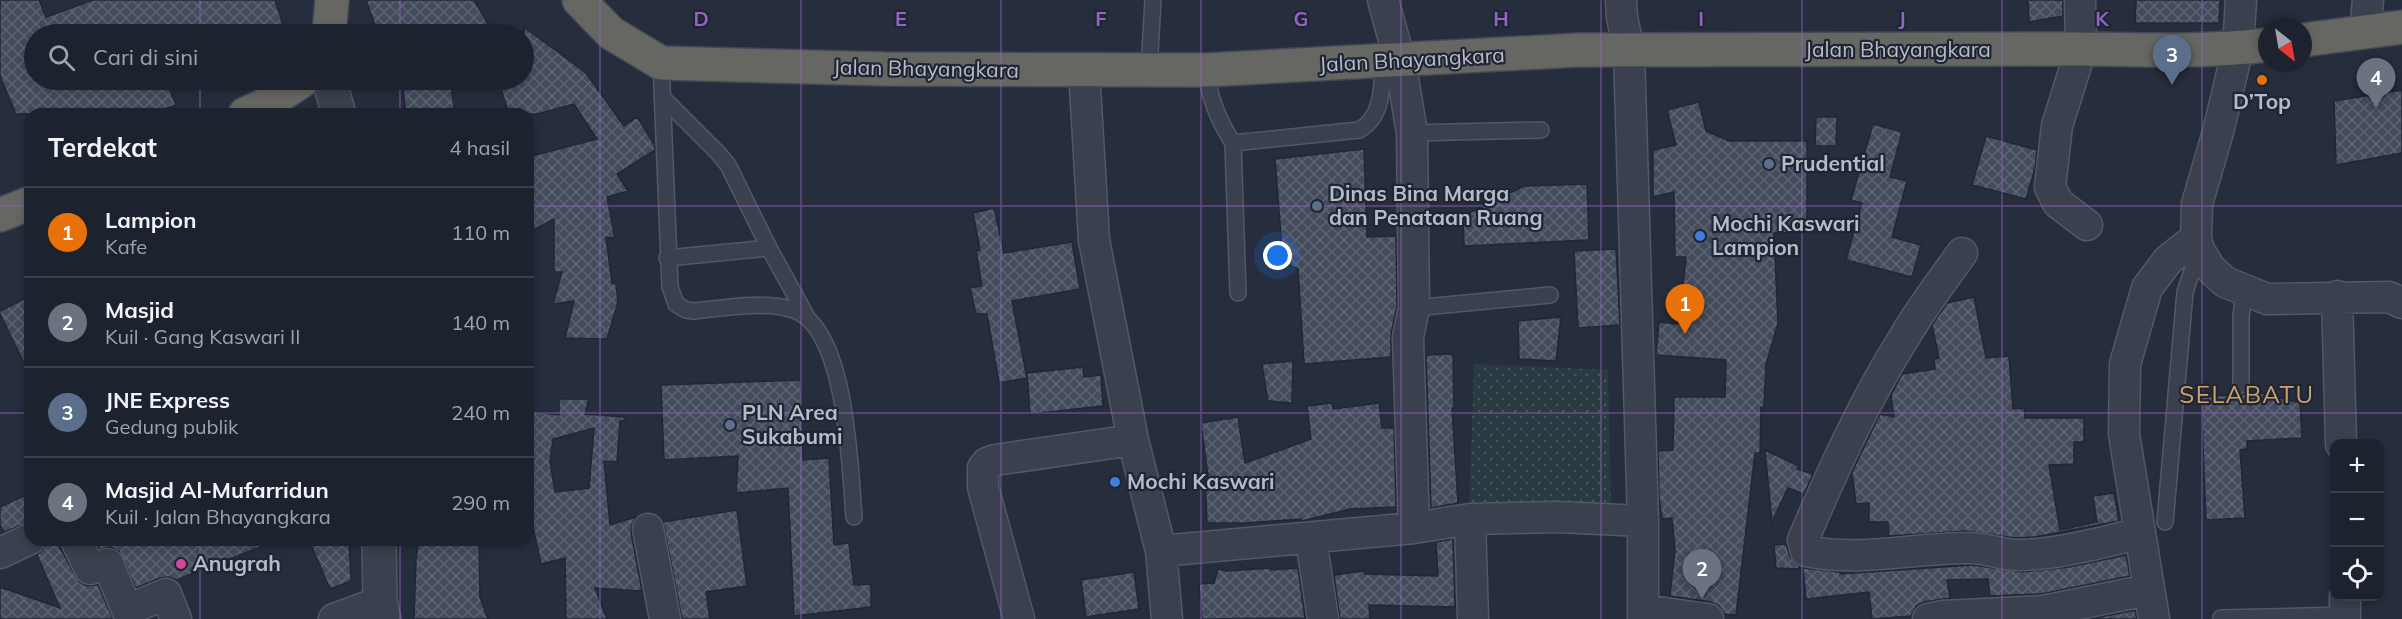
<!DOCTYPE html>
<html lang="id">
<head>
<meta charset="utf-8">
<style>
	:root { --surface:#1c222e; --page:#292f3a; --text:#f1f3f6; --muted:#a0a4aa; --line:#3a3f4a; --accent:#92acf1 }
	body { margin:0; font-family:Mulish,sans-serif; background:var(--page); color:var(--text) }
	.controls { position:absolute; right:18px; bottom:18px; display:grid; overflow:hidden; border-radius:12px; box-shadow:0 3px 9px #0003 }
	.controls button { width:54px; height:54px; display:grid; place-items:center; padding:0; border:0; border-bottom:2px solid var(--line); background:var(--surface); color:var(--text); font:30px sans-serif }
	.compass { position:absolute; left:2258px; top:18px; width:54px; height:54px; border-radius:50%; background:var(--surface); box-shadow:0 3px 9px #0003; rotate:149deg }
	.you { position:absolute; left:1278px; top:256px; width:21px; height:21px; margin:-15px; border:4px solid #fff; border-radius:50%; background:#1a73e8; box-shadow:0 0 0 9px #1a73e833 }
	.badge { display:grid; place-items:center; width:39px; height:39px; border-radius:50%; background:var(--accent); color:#fff; font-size:20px; font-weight:700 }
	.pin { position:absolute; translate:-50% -50px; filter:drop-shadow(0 2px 3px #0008) }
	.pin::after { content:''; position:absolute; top:32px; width:21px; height:18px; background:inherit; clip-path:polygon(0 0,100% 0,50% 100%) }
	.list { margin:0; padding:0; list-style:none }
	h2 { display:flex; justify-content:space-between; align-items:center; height:78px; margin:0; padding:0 24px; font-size:26px }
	h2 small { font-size:20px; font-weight:400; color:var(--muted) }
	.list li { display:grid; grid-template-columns:39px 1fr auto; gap:18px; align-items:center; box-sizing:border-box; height:90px; padding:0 24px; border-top:2px solid var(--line) }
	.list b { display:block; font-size:22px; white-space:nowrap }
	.list p { margin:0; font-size:20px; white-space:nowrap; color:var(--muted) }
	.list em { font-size:20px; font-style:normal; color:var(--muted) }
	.icon { flex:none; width:33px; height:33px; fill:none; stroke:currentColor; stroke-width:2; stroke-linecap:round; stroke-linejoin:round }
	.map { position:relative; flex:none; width:2402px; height:619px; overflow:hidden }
	.search { position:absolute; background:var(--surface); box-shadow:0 3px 9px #0003; left:24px; top:24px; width:510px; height:66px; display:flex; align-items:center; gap:15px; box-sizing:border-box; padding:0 21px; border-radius:33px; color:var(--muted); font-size:22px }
	.panel { position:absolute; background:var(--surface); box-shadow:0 3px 9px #0003; left:24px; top:108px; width:510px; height:438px; border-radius:18px }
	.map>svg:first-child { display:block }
	.grass { fill:url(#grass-dots) }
	.building { fill:url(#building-cross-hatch); stroke:#212735; stroke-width:1.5; fill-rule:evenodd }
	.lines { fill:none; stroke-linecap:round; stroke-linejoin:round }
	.service-casing { stroke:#525865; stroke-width:18 }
	.minor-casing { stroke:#525865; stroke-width:33 }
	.tertiary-casing { stroke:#525865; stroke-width:36 }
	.trunk-casing { stroke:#424855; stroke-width:36 }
	.service { stroke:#3a404e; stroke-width:15 }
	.minor { stroke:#3a404e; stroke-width:30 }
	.tertiary { stroke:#3a404e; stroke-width:33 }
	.trunk { stroke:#666662; stroke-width:33 }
	.grid { fill:none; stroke:#9365c3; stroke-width:1.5; stroke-opacity:0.55 }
	.food-dot { fill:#e8710a; stroke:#1f2533; stroke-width:2 }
	.service-dot { fill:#5c6f8a; stroke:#1f2533; stroke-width:2 }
	.shop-dot { fill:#3f7fe0; stroke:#1f2533; stroke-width:2 }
	.hotel-dot { fill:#d1479c; stroke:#1f2533; stroke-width:2 }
	.labels { text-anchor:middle; stroke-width:4.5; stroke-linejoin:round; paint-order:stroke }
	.street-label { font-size:21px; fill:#b6bbc8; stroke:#1f2533 }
	.poi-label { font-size:21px; font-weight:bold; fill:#b6bbc8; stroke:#1f2533; text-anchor:start }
	.quarter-label { font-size:24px; letter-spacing:1.5px; fill:#cea26b; stroke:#1f2533 }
	.grid-label { font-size:20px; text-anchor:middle; font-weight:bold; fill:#9365c3; stroke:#1f2533; stroke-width:4.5; stroke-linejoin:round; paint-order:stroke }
</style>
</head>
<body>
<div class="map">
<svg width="2402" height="619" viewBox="0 0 2402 619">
	<defs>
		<pattern id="grass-dots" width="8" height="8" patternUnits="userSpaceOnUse" patternTransform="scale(1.5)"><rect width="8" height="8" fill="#293b40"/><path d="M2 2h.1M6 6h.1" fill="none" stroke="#46555a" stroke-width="1.8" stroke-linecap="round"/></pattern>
		<pattern id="building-cross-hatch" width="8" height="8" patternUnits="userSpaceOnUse" patternTransform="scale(1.5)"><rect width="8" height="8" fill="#434b5c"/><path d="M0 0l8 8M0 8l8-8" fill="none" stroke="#5c6372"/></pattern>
	</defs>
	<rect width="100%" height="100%" fill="#262d3d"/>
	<path class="grass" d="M1474,364l134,6 3,136 -142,5z"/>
	<path class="building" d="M0,0h39l7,17 47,-17h182l11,34h-252v46h132l10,25 -26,9h-134l-16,-38z
		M366,0h108l20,34h-116z
		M2028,0h35v16l-34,6z
		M2136,0h84l-1,23h-84z
		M524,27l62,46 38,53 13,-9 17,27 1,6 -38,24 11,17 -21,6 8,41 -9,-1 6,46 4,1 2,18 -11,37 -42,-1 9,-37 -21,3 9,-32h-8v-53l-26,14v-76l69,-18 -23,-35 -37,10h-28l-11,-34h26z
		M402,80h48l5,34h-49z
		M2402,90v63l-66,12 -2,-64z
		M1699,102l7,29 23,10h78v91l-33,1 4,90 -12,41 -2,43h-3l-1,46h-5l-19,162 -12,-1 -5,-8 -8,-4 -41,-6 5,-46 -3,-32 -10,1 -3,-23 -1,-45 15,-1 1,-53h51l1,-37 -70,-5 3,-33 20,2 7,-67h-11l-1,-65 -21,5v-47l23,-5 -9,-35z
		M1816,117h21l-1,29h-21z
		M1873,124l29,8 -12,45 17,4 -15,56 29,8 -9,32 -66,-17 16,-57 -11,-3z
		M1986,136l51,14 -2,18 -9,31 -54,-14z
		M1364,149l3,88 29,-1 1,70 -6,28v23l-87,7 -6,-95 -15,-7 -8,-103z
		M1587,184l2,56 -125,6 -1,-30 61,-30z
		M994,208l10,45 68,-11 8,47 -68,12 15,77 -28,5 -12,-69h-11l-6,-26 12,-2 -6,-35 4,-1 -7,-37z
		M1616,249l4,76 -42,3 -4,-77z
		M30,296v79l-30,-61v-3z
		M1974,297l12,61 23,-2 4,53 11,-1 1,10h59v24h-10v22l-25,1 11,65 37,-8 -4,-26 21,-3 5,28 -84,16 -20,1 -48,-7 -78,5 -1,-14h-19v-19l-13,1 -4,-32 28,-58 14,3 -3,-22 11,-21 33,-5 -1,-10 5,-1 -7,-33 15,-22z
		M1561,317l-5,44 -37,-2 -1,-38z
		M1453,354l1,54h-2l6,95 -27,5 -5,-153z
		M1293,361l-1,42 -24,-2 -6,-37z
		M1083,367l1,10 17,-2 2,31 -73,8 -3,-41z
		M801,380l2,80 26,-2 5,87 15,-2 5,42 17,-1v23l-77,9 -6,-128 -52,5 2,-37 -74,4 -3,-75z
		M2247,392h11l42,11 2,35 -55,3v8l-7,1 5,68 -39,2 -5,-124 41,-1z
		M559,399h30l-4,15 39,3 1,3 -5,1 -3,41 -13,-1 6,64 26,-8 -4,7 -1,8 11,59 -47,-3 12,31h-41l-1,-61 -24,6 -7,-33 -6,1v-121l31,4zM594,428l-5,60 -34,4 -5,-31 3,-22z
		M1332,403l1,6 46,-6 3,25h12l2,79 -46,2 -48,12 -1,-2 -55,4h-39l-2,-46 3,-1 -7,-53 37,-6 7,46 66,-24 -4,-33z
		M1765,450l34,16 -2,3 16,5 -9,20 -16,-6 -16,34z
		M30,493v29l-26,10 -4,-7v-18z
		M737,510l10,76 -41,6 4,27h-28l-19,-97z
		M1453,539l2,68 -86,-2 1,14h-30l-6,-44 30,-4 1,3 73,2 -2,-34z
		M47,540h12l1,8 19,34 8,4 11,-1 15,34h-113v-32l60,21 -23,-53 7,-7z
		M95,540h179l1,1 -99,39 -7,-3 -9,1 -24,10 -17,-37 -8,-4 -12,2z
		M309,540h40l2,41 -21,8z
		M419,540h60l1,57 8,22h-74l2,-60z
		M1786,544l4,12 9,10v3l-23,-1 -2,-23z
		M2126,555l4,21 -89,18 -51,2 -2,-17 -41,1 3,18 -26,4 -8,4 -5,10 -39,3 -3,-27 -63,7 -3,-31 37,4v2l133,-9 49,7 47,-5z
		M1271,568v2l27,-2 7,50 -103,1 -3,-35 15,-1 4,-14 9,2z
		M1134,572l5,37 -53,8 -5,-37z
		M2135,610l2,9h-46z"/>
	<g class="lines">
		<defs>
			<path id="service" d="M661,63l9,224 6,17 10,6 8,1c31,-3 65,-10 96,-2 57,13 60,160 64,208
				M1149,70l4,-70
				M1206,70c3,28 12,50 27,73l126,-13c24,-13 23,-43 24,-68
				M662,97l57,57 9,11 41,83 38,69
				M1412,133l129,-3
				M1233,143l5,150
				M667,258l102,-10
				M1414,308l136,-13
				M2241,385v-68l3,-27
				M2165,522l20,-230 14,-42
				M2221,618l124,-3"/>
			<path id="minor" d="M1383,0l17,61 12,72 2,175 -6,29 6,191
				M1621,0l1,17 7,34 14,470v98
				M2080,0l1,49 -24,77 -7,61 8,16 29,22
				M2241,0l-3,48 -20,84 -21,72 -1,34 3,12 11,18 15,14 42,17 122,-2 13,6
				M2365,32l3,-32
				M1084,70l10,170 39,200 28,111 253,-23 56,-9 88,-2 85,4
				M1962,253c-19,27 -40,54 -57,83 -41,65 -72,134 -102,204l3,11c54,11 107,-3 161,-3 19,-1 36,8 54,7 40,-1 80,-13 118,-21
				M2337,296l4,148
				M1470,519l3,100
				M648,529l17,90
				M1311,539l12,80
				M76,540l14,29 18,-5 19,46 39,-16 10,25
				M1161,551l6,68
				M0,553l30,-14
				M2345,596v23
				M1643,610l65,9
				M334,619l46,-17
				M1019,619l-36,-132v-19l4,-5 8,-3 138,-20
				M1928,619l15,-3 100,-5 105,-21
				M2154,619l-30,-185 1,-70 22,-76 21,-28 28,-22"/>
			<path id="tertiary" d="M329,80l10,34
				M379,540l1,62 4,17"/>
			<path id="trunk" d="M579,0l32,33 50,30 225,6 320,1 373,-20 502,-1c62,1 124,3 186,-4
				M329,34l3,-34
				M2303,40l99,-13
				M245,114l22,-10 36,-24
				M0,215l30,-12"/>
		</defs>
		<use href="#service" class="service-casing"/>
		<use href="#minor" class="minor-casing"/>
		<use href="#tertiary" class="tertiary-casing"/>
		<use href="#trunk" class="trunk-casing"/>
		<use href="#service" class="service"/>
		<use href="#minor" class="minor"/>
		<use href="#tertiary" class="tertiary"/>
		<use href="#trunk" class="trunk"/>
	</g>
	<path class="grid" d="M200,0v34M400,0v34M600,0v619M801,0v619M1001,0v619M1201,0v619M1401,0v619M1601,0v619M1802,0v619M2002,0v619M2202,0v619M200,80v34M400,80v34M0,206h30M528,206h1874M0,413h30M528,413h1874M200,540v79M400,540v79"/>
	<circle class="food-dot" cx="2262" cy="80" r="6"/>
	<g class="service-dot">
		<circle cx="1769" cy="164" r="6"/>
		<circle cx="1317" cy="206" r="6"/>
		<circle cx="730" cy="425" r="6"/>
	</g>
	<g class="shop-dot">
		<circle cx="1700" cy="236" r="6"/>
		<circle cx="1115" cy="482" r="6"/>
	</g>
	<circle class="hotel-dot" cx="181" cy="564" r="6"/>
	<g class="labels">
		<g class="street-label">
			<text x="1898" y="57">Jalan Bhayangkara</text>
			<text transform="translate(1412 60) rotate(-3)" y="7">Jalan Bhayangkara</text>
			<text transform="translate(926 69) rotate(1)" y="7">Jalan Bhayangkara</text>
		</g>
		<g class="poi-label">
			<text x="2262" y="109" text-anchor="middle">D’Top</text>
			<text x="1781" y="171">Prudential</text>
			<text x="1329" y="201">Dinas Bina Marga<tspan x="1329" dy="24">dan Penataan Ruang</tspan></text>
			<text x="1712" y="231">Mochi Kaswari<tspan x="1712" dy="24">Lampion</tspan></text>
			<text x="742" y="420">PLN Area<tspan x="742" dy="24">Sukabumi</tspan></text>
			<text x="1127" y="489">Mochi Kaswari</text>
			<text x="193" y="571">Anugrah</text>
		</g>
		<g class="quarter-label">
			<text x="2247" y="403">SELABATU</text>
		</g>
	</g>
	<g class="grid-label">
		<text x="701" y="26">D</text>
		<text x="901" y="26">E</text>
		<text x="1101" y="26">F</text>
		<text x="1301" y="26">G</text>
		<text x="1501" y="26">H</text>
		<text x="1701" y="26">I</text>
		<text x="1902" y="26">J</text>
		<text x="2102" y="26">K</text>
	</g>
</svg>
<div class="controls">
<button>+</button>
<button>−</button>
<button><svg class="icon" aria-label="locate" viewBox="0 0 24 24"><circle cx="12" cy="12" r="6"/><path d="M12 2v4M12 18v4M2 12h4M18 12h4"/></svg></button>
</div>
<svg class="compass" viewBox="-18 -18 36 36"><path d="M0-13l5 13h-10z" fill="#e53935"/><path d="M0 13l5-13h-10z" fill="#a0a4aa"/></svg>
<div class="you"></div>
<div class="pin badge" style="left:1685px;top:334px;background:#e8710a">1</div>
<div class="pin badge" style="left:1702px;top:599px;background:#6b7280">2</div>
<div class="pin badge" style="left:2172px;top:85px;background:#5c6f8a">3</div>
<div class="pin badge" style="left:2376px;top:108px;background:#6b7280">4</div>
<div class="search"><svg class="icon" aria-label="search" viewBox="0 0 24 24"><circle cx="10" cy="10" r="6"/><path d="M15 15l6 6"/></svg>Cari di sini</div>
<section class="panel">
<h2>Terdekat<small>4 hasil</small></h2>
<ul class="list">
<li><span class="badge" style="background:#e8710a">1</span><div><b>Lampion</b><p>Kafe</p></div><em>110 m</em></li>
<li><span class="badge" style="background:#6b7280">2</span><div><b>Masjid</b><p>Kuil · Gang Kaswari II</p></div><em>140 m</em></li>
<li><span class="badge" style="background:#5c6f8a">3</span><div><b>JNE Express</b><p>Gedung publik</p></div><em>240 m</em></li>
<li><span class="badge" style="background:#6b7280">4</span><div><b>Masjid Al-Mufarridun</b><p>Kuil · Jalan Bhayangkara</p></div><em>290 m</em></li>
</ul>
</section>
</div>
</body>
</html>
